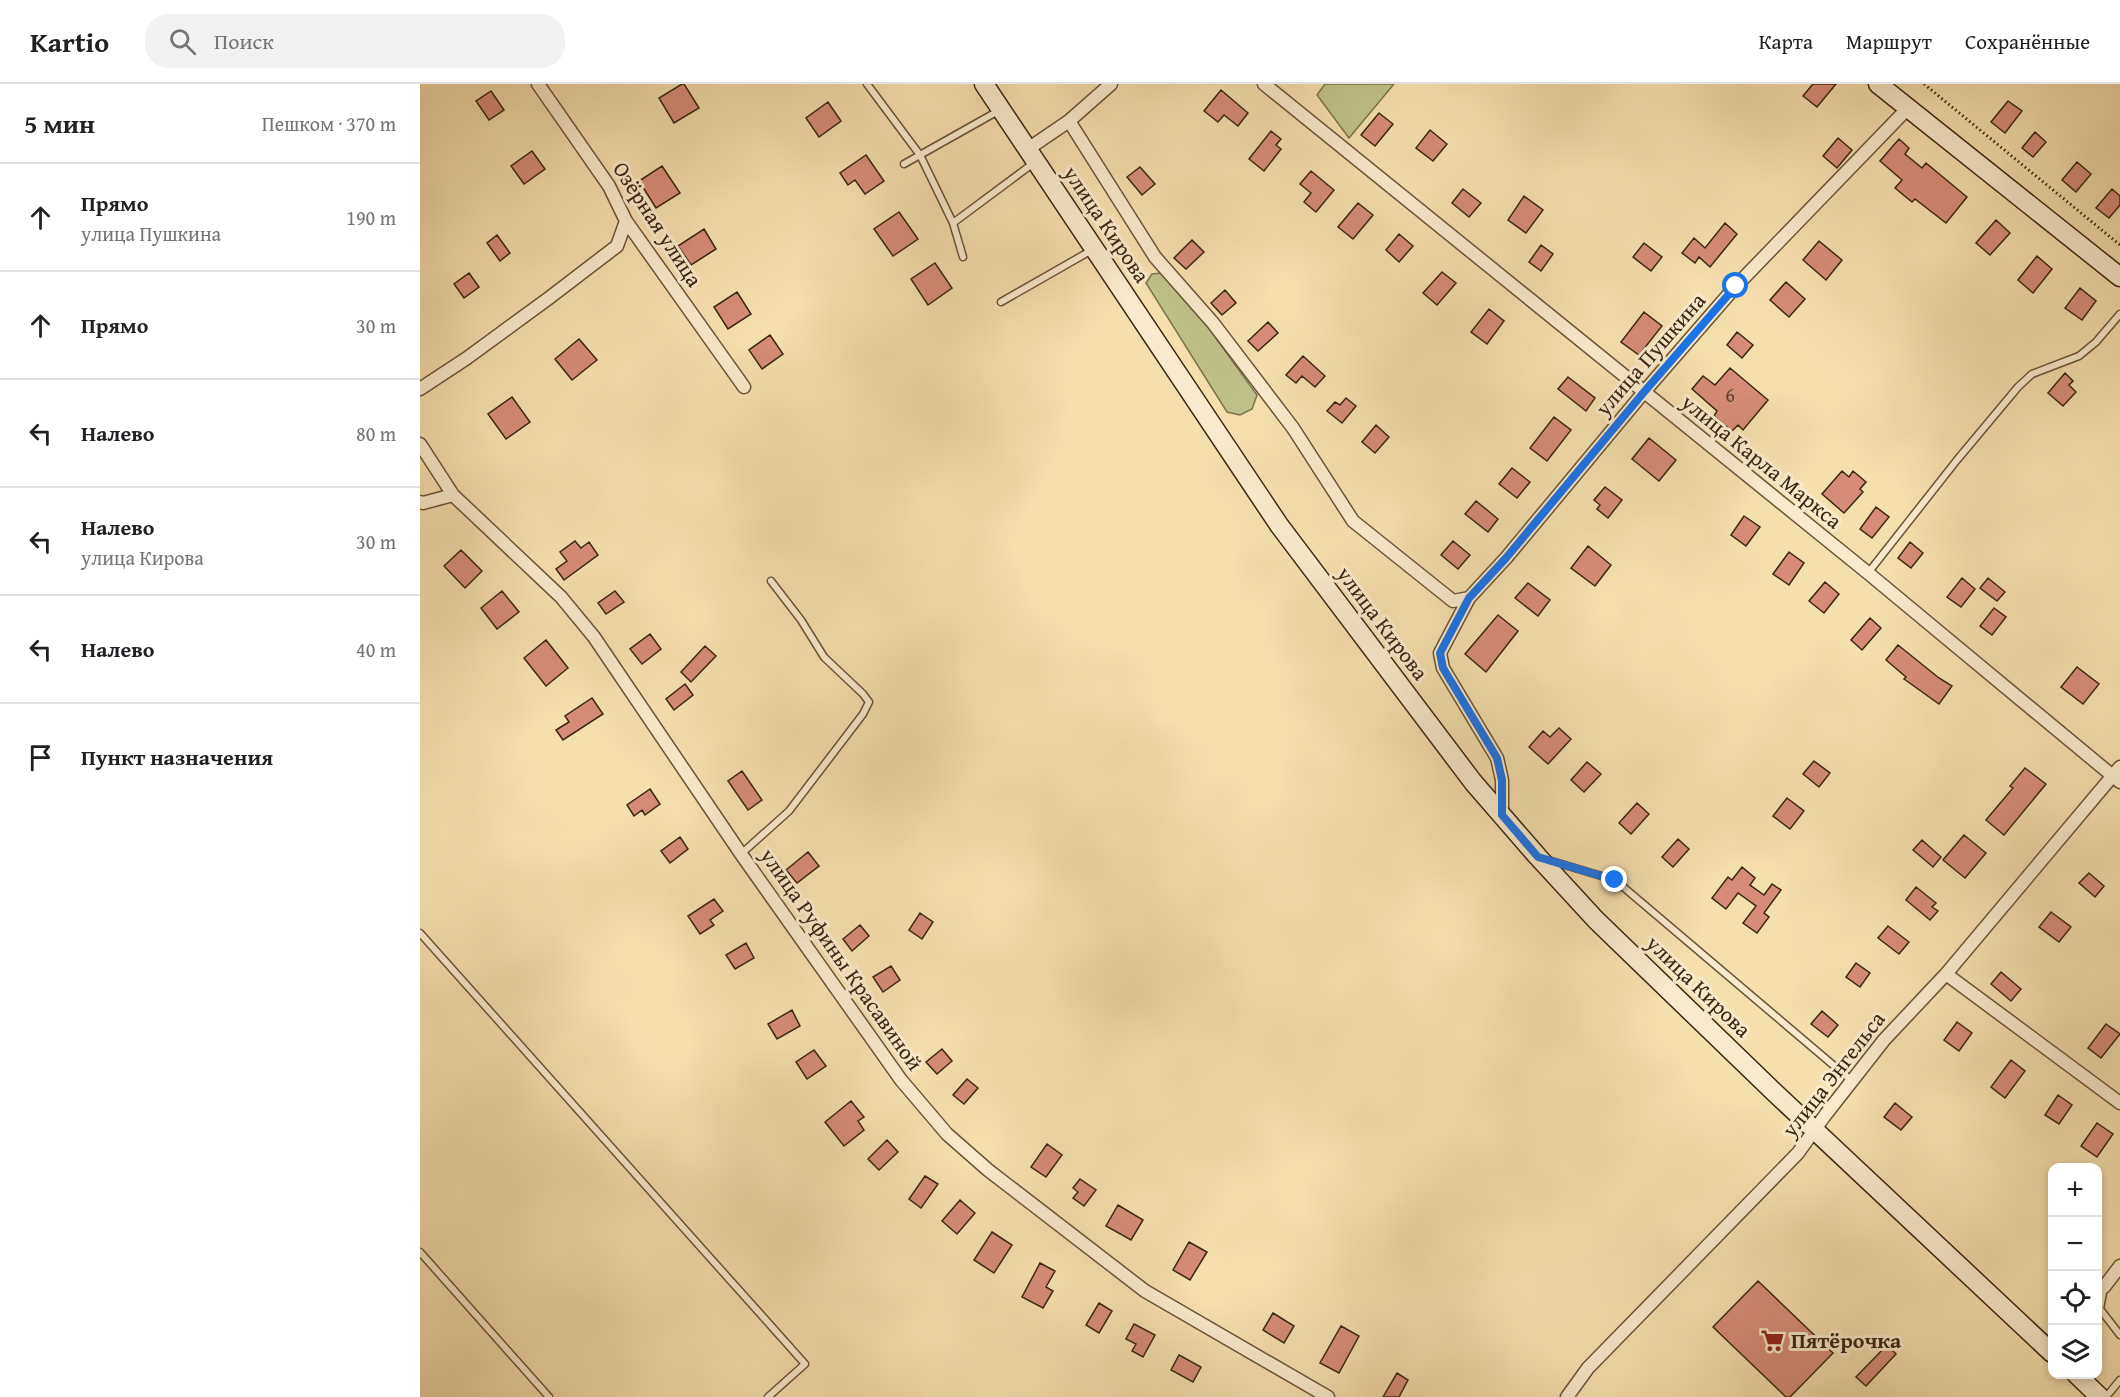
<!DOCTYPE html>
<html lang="ru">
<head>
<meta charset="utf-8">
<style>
	:root { --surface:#fff; --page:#f2f2f2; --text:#202124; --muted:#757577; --line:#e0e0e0 }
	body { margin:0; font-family:"Gentium Book Plus",serif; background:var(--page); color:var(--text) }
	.controls { position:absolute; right:18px; bottom:18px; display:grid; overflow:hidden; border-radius:12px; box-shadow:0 3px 9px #0003 }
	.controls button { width:54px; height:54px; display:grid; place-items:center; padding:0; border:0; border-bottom:2px solid var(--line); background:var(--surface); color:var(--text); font:30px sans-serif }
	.stop { position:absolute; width:18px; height:18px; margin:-14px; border:4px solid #1a73e8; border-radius:50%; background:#fff }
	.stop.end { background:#1a73e8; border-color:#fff; box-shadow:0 2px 6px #0008 }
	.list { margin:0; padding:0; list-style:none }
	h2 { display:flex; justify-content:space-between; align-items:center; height:78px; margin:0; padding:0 24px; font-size:26px }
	h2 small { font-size:20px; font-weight:400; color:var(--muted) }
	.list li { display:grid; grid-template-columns:39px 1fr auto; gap:18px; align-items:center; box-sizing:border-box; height:108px; padding:0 24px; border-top:2px solid var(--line) }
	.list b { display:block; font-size:22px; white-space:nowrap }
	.list p { margin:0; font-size:20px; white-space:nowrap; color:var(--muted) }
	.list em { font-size:20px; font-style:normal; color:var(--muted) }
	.icon { flex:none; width:33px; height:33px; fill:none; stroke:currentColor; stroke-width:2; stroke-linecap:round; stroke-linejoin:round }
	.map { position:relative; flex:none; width:1700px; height:1313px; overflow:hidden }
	header { display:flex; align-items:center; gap:36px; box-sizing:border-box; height:84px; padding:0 30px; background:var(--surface); border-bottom:2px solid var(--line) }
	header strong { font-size:28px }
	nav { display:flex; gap:33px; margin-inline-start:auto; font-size:21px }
	.search { width:420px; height:54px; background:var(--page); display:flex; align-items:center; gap:15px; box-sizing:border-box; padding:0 21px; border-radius:24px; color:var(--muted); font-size:22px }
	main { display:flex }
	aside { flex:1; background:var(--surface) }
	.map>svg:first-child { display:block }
	.green { fill:#bec188; stroke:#7c744c; stroke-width:1.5 }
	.building { fill:#d68c76; stroke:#3b2610; stroke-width:1.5 }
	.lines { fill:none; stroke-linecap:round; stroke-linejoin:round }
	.lane-casing { stroke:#6a5437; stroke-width:9 }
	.street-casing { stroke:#6a5437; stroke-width:15 }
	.secondary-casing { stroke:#3b2610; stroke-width:21 }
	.path { stroke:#3b2610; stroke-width:3; stroke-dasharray:1.5 3; stroke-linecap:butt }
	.lane { stroke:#f8eaca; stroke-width:6 }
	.street { stroke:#f8eaca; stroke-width:12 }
	.secondary { stroke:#f8eaca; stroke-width:18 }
	.route { stroke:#1a73e8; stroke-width:8 }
	.labels { text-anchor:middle; stroke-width:6; stroke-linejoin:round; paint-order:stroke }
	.number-label { font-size:20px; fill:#62402a }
	.street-label { font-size:22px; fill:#3b2610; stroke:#f8eaca }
	.poi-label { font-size:22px; font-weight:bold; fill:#3b2610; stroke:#f8eaca; text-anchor:start }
</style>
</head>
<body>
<header>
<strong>Kartio</strong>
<div class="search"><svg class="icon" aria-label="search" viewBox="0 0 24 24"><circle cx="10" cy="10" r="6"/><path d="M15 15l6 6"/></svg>Поиск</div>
<nav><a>Карта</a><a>Маршрут</a><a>Сохранённые</a></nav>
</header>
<main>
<aside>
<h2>5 мин<small>Пешком · 370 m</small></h2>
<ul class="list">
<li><svg class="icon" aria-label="ahead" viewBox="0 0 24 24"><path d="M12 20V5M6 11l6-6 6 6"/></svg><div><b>Прямо</b><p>улица Пушкина</p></div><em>190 m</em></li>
<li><svg class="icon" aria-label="ahead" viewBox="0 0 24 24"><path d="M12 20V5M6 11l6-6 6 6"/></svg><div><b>Прямо</b></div><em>30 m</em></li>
<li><svg class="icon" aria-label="left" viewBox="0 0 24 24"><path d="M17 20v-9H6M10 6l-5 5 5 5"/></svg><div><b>Налево</b></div><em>80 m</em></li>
<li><svg class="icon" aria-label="left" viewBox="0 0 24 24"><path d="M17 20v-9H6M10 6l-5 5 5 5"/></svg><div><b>Налево</b><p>улица Кирова</p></div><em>30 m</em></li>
<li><svg class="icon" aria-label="left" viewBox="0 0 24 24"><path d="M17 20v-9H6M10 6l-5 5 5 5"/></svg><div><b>Налево</b></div><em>40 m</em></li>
<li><svg class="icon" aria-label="arrive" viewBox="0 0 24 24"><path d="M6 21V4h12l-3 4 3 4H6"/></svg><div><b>Пункт назначения</b></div></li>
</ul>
</aside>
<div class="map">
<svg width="1700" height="1313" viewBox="0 0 1700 1313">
	<rect width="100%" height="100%" fill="#f5dfad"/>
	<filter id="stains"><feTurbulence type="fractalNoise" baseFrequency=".00333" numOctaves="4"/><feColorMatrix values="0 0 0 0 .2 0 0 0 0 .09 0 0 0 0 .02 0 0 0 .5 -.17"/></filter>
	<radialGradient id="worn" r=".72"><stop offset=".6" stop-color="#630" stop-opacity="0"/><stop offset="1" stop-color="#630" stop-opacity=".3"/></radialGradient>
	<path class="green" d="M905,0h69l-45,54 -32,-43z
		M741,189l46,53 50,69 -5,14 -12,6 -13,-3 -81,-129 6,-9z"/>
	<path class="building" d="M262,0h2l15,24 -25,15 -15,-25z
		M1393,0h23l-19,23 -14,-11z
		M801,6l27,23 -10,13 -14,-11 -6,7 -14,-11z
		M71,7l13,19 -15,10 -13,-19z
		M1588,17l14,10 -17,22 -14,-11z
		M408,18l13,19 -22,16 -13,-19z
		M959,29l14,11 -18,22 -14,-11z
		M1010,46l17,14 -14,17 -17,-13z
		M851,47l10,8 -5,6 5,4 -17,22 -15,-12z
		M1615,48l11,10 -13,15 -11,-9z
		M1418,54l14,12 -15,18 -14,-12z
		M1479,55l10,9 -4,6 17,14 4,-5 41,34 -21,26 -31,-24 -3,3 -17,-14 7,-8 -22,-19z
		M112,67l13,18 -21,15 -13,-18z
		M446,71l18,26 -19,13 -10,-14 -7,5 -8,-12z
		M1657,78l14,12 -15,18 -14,-12z
		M242,82l18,27 -24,15 -17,-27z
		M720,83l15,17 -13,11 -15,-18z
		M891,87l23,19 -18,22 -12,-10 7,-9 -11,-9z
		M1043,105l18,14 -12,14 -17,-14z
		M1692,105l8,7v9l-11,13 -13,-10z
		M1104,112l19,14 -17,23 -18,-13z
		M938,119l15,12 -20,24 -15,-12z
		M479,128l19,27 -25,17 -19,-27z
		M1576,136l14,13 -20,22 -14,-12z
		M1305,139l12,11 -27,33 -11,-10 -4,6 -13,-10 12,-15 11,10z
		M284,145l12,20 -25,16 -13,-19z
		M979,150l14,12 -14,16 -13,-12z
		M77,151l13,18 -10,8 -13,-18z
		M772,156l12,12 -18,17 -12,-11z
		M1399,157l23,19 -16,20 -23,-20z
		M1224,159l18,14 -11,14 -18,-14z
		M1121,161l12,9 -12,17 -12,-9z
		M1617,172l15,13 -19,24 -15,-13z
		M515,179l17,25 -24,17 -17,-26z
		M1022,188l14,11 -19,22 -14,-12z
		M49,189l10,14 -15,11 -10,-14z
		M1366,198l19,17 -16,18 -19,-17z
		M1660,204l16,13 -14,19 -17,-12z
		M805,206l11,13 -14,12 -11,-12z
		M317,208l14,22 -23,15 -14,-22z
		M1069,225l15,12 -17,23 -16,-12z
		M1224,228l18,14 -23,29 -18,-13z
		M848,238l10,11 -20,18 -10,-10z
		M1317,248l16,13 -11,13 -15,-13z
		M350,251l13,19 -21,15 -13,-19z
		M159,255l18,21 -25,20 -17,-21z
		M883,272l22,20 -10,11 -13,-11 -6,7 -10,-8z
		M1310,284l38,32 -25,30 -5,-5 -6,6 -18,-15 3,-5 -25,-22 11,-13 12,9z
		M1645,289l8,8 -4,4 7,7 -13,14 -15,-13z
		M1148,293l27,21 -9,13 -28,-22z
		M92,313l18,25 -24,17 -18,-25z
		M926,314l10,8 -14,17 -15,-12 8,-9 5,3z
		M1134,333l17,13 -24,31 -17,-13z
		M956,341l13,12 -14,16 -13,-11z
		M1229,354l27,22 -17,21 -27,-22z
		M1092,384l18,14 -13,16 -18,-14z
		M1422,387l7,6 4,-6 13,11 -6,7 3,3 -19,21 -22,-19z
		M1185,403l17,13 -14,18 -11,-9 3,-4 -6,-5z
		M1056,417l22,18 -10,13 -23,-18z
		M1456,423l13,10 -17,21 -12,-9z
		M1324,432l16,11 -14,19 -15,-11z
		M155,457l6,7 8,-6 9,13 -34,25 -8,-11 11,-8 -7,-9z
		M1033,457l17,14 -12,14 -17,-14z
		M1490,458l13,11 -12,15 -13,-10z
		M1168,462l23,19 -16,21 -24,-18z
		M41,466l21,21 -17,17 -21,-22z
		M1369,468l15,11 -15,22 -16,-11z
		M1542,494l13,11 -14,18 -14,-10z
		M1568,494l17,14 -8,9 -17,-13z
		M1405,498l14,12 -15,19 -15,-12z
		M1108,499l22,17 -12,16 -23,-18z
		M82,507l17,21 -22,17 -16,-21z
		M195,507l9,11 -18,12 -8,-11z
		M1574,524l12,9 -14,18 -12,-9z
		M1078,531l20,16 -32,41 -21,-18z
		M1450,534l11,10 -19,22 -11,-10z
		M230,550l11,15 -19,15 -12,-15z
		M126,556l22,28 -22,18 -22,-28z
		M1478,561l41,33 13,8 -13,18 -35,-25 2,-2 -20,-17z
		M285,562l11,10 -25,26 -10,-10z
		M1657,583l22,17 -16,20 -22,-17z
		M265,600l8,11 -19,15 -8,-11z
		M172,614l11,16 -40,26 -7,-10 13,-8 -4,-6z
		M1139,644l12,11 -23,25 -19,-17 14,-16 7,6z
		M1394,677l16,12 -11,14 -16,-13z
		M1167,678l14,12 -17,18 -13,-12z
		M1605,684l21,16 -42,51 -18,-15 27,-32 -3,-2z
		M322,687l20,29 -14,10 -20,-29z
		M230,705l10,15 -15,11 -3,-5 -8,6 -7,-11z
		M1367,714l17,13 -14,18 -17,-13z
		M1217,719l12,11 -18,20 -12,-11z
		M1544,751l22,18 -21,25 -22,-18z
		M260,753l8,12 -18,14 -9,-12z
		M1258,755l11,10 -16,18 -11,-10z
		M1502,756l19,17 -8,10 -20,-17z
		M388,768l11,14 -22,17 -11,-13z
		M1322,783l13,11 -5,7 14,10 8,-11 9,6 -17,23 5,4 -12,16 -14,-10 13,-17 -18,-13 -12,16 -14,-11 16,-21 4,3z
		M1669,789l15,13 -9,11 -16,-14z
		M1496,803l20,16 -4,4 6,4 -8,9 -24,-20z
		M294,815l9,12 -13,9 4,5 -14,9 -12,-18z
		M1631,828l20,15 -12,15 -20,-15z
		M500,829l13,9 -11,17 -13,-9z
		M440,841l9,11 -17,15 -9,-12z
		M1468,842l21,16 -10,12 -21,-16z
		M326,859l8,15 -19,11 -9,-14z
		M1436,879l14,10 -10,14 -14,-10z
		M471,882l9,14 -17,12 -10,-15z
		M1581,888l20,17 -10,12 -20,-17z
		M372,926l8,16 -23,13 -9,-15z
		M1402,927l16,14 -10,12 -17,-13z
		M1537,938l15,11 -13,18 -15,-11z
		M1686,940l14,10 -19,24 -13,-10z
		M522,965l10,12 -15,13 -11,-12z
		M394,966l12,16 -19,13 -11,-17z
		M1591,976l14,11 -20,27 -14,-11z
		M547,995l11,9 -14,16 -11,-9z
		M1638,1011l14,10 -13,19 -14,-9z
		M431,1017l13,16 -6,4 6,9 -20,16 -19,-24z
		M1475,1019l17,14 -11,13 -17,-13z
		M1677,1039l16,11 -16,23 -16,-11z
		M467,1056l11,12 -19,18 -11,-11z
		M627,1060l15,11 -16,22 -15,-10z
		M505,1092l13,8 -17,24 -12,-9z
		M660,1095l16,11 -12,16 -11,-8 5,-6 -5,-4z
		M540,1116l15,13 -18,21 -15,-13z
		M698,1121l25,15 -12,20 -25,-14z
		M572,1148l20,13 -18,28 -20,-13z
		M769,1158l18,10 -17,28 -17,-10z
		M620,1179l15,8 -9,16 7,4 -10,17 -21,-11z
		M1338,1197l75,72 -43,44h-4l-73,-70z
		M679,1219l13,8 -13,22 -13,-8z
		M853,1229l21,13 -10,17 -21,-13z
		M714,1240l21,11 -12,22 -11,-6 4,-7 -10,-5z
		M921,1242l18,10 -20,37 -19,-10z
		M1467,1261l9,9 -30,32 -10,-9z
		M759,1271l22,12 -8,15 -22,-12z
		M977,1289l11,7 -9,17h-16z"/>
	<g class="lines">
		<defs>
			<path id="lane" d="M447,0l53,71 33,68 10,34
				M484,80l96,-54
				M533,139l82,-61
				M581,218l91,-52
				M1448,489l89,-113 61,-73 14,-13 47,-18 17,-14 24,-28
				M321,770l48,-43 74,-97 6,-12 -6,-8 -39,-37 -23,-37 -30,-39
				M1128,776l67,20 237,201
				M0,849l385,431 -37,33
				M0,1168l129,145
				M1684,1203l-4,22 20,26
				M1686,1313l14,-17"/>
			<path id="street" d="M118,0l71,102 17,35 118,166
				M844,0l604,489 252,209
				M649,37l86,136 58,66 80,105 60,93 100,80 16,-3 37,-40 138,-166 92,-106 172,-178
				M608,65l41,-28 42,-37
				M0,305l47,-31 82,-60 68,-52 9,-25
				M0,360l33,51 108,102 33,40 147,217 160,226 46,54 41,36 157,121 183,106
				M0,418l3,1 30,-8
				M1049,514l-29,55 3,15 54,90 5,22v35
				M1526,890l174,129
				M1684,1203l16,-21
				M1147,1313l21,-29 210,-215 28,-39 58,-74 62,-66 174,-207"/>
			<path id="secondary" d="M564,0l295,441 194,257 65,75 58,63 178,172 278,261
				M1458,0l242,193
				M1656,1290l24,23"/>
		</defs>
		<use href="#lane" class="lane-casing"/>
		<use href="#street" class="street-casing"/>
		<use href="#secondary" class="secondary-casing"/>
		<path class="path" d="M1504,0l196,161"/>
		<use href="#lane" class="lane"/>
		<use href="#street" class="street"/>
		<use href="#secondary" class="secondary"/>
	</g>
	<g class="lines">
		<path class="route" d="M1195,796l-77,-23 -36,-42v-35l-5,-22 -54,-90 -3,-15 29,-55 37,-40 138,-166 92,-106"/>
	</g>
	<defs>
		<symbol id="supermarket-bare" viewBox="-9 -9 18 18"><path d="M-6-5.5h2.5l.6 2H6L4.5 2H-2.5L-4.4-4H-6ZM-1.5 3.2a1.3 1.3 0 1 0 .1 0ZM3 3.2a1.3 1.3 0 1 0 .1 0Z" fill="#8f2418" stroke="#f8eaca" stroke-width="2.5" paint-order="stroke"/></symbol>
	</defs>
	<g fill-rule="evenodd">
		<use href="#supermarket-bare" x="1336" y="1240" width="33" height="33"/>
	</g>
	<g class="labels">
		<g class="number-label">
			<text x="1310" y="318">6</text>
		</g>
		<g class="street-label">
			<text transform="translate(238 140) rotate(57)" y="8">Озёрная улица</text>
			<text transform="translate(687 140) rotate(56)" y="8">улица Кирова</text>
			<text transform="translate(1230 270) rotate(-49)" y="8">улица Пушкина</text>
			<text transform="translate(1342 377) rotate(39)" y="8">улица Карла Маркса</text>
			<text transform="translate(963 539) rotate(53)" y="8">улица Кирова</text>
			<text transform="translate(422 875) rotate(55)" y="8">улица Руфины Красавиной</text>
			<text transform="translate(1279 902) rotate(44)" y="8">улица Кирова</text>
			<text transform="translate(1413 990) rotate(-52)" y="8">улица Энгельса</text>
		</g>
		<g class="poi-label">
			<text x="1371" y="1264">Пятёрочка</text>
		</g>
	</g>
	<rect width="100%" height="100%" filter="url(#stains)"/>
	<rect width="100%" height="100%" fill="url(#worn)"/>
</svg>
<div class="controls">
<button>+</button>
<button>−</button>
<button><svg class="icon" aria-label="locate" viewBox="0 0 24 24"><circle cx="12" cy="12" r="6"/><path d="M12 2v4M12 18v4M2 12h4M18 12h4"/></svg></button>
<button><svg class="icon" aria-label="layers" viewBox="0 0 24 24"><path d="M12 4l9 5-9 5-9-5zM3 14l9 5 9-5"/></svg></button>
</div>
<div class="stop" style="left:1316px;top:202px"></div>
<div class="stop end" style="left:1195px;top:796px"></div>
</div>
</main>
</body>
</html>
